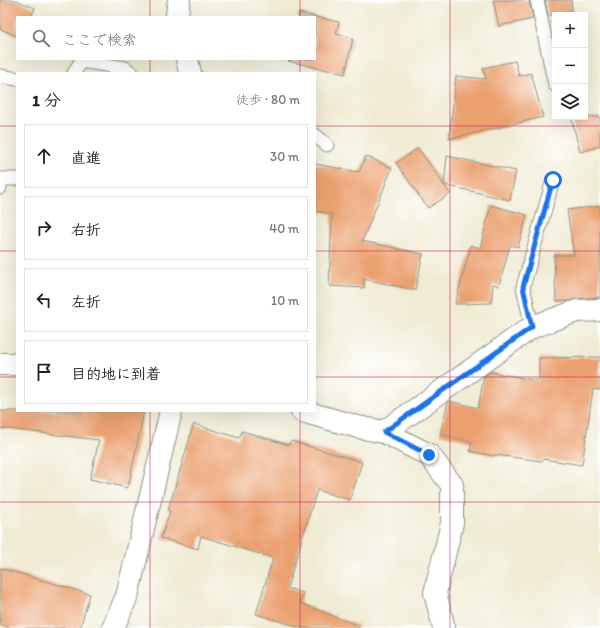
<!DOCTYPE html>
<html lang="ja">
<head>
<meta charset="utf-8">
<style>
	:root { --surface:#fff; --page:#f2f2f2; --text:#222; --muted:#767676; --line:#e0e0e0 }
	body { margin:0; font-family:Itim,"Klee One",sans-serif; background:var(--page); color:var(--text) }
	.controls { position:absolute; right:12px; top:12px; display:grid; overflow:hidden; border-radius:0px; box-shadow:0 4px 16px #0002 }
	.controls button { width:36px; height:36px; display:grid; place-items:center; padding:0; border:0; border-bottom:1px solid var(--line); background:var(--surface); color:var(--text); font:20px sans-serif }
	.stop { position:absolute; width:12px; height:12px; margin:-9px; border:3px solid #1a73e8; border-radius:50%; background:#fff }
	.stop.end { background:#1a73e8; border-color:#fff; box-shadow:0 1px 4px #0008 }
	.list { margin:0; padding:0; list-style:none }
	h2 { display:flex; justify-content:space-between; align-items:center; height:52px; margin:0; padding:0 16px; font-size:17px }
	h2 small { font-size:13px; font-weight:400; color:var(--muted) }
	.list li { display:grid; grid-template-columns:26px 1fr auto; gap:12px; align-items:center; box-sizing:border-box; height:64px; margin:0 8px 8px; padding:0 8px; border:1px solid var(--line); border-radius:0px }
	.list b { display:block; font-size:15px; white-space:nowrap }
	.list em { font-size:13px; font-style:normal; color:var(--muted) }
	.icon { flex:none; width:22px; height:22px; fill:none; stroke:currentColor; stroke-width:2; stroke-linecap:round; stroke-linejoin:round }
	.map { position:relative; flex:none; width:600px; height:628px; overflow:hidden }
	.search { position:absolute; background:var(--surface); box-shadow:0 4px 16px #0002; left:16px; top:16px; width:300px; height:44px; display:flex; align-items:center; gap:10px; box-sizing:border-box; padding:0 14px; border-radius:0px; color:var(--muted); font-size:15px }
	.panel { position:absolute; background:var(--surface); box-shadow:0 4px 16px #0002; left:16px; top:72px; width:300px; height:340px; border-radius:0px }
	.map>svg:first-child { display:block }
	.building { fill:#eba070 }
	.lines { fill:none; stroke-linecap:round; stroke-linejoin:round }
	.service-casing { stroke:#889484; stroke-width:15 }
	.minor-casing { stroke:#889484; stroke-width:24 }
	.service { stroke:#fff; stroke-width:13 }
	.minor { stroke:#fff; stroke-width:22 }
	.route { stroke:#1a73e8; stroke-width:5 }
	.grid { fill:none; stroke:#c2185b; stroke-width:1; stroke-opacity:0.55 }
</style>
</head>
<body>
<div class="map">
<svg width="600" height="628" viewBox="0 0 600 628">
	<rect width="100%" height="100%" fill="#fff"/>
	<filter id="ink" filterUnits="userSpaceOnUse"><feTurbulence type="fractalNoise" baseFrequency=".025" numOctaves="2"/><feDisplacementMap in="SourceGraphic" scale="8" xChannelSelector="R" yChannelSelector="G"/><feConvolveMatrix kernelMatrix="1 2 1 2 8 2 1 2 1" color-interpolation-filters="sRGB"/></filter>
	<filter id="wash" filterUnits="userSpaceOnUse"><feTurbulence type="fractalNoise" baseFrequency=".012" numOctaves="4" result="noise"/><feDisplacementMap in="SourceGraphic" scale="16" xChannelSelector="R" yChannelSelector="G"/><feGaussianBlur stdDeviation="0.9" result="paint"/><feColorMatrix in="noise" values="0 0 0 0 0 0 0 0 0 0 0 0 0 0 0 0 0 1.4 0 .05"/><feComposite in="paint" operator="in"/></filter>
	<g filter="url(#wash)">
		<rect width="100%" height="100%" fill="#f0ebd3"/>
		<g id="blocks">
			<path class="building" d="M0,0h16l19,8 -4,9h-14v19l-17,-7z
				M493,0h36l4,19 -34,7z
				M545,0h26l1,10 -24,6z
				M299,13l40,9 -3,12 17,4 -8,36 -57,-13 1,-2h26v-42h-17z
				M515,61l4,15 12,-3 12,44 -94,22 7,-63 30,3 -3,-11z
				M571,117h29v29l-20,6z
				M418,148l26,37 3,-29 69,15 -6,29 -66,-15 6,9 -22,14 -32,-45z
				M366,156l26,12 -30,73 61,13 -8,36 -51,-11v9l-35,-2 3,-72 -17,-3v-47l44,8z
				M491,205l36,10 -9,32 -8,-2 -11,41 -6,-2 -2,19 -36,1 16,-59 9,3z
				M600,206v91l-24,2 -7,2h-13l-2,-46h20l-7,-45z
				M600,357v33l-7,-1 -11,76 -39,-6v2l-49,-6v1l-24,-5 2,-9 -32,-8 8,-32 1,-1 29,7 6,-32 7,-4 48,9v-23z
				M0,411h144l-16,77 -38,-9 9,-39 -99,-12z
				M194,424l45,14 3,-7 47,14 2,-4 71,21 -12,38 -33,-10 -30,98 16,5 -3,10 59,23v2h-57l-46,-14 17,-56 -72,-22 -3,13 -37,-11 9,-27 -2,-1z
				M0,568l90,26 -10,34h-68l-12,-3z"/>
		</g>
	</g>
	<g filter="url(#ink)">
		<use href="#blocks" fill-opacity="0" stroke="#889484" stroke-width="1"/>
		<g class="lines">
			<defs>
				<path id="service" d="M537,0l18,85
					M74,73l7,-12 44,7 7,5
					M0,76l17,3
					M315,135l12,10
					M0,188l1,-9h16
					M532,327l-9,-40 30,-107"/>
				<path id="minor" d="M178,17l-1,-3 2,-14
					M187,59l3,14
					M0,364h17
					M302,411l56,16 26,5 45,23 23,30v38l-17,70 9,35
					M384,432l148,-105 45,-16 23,-1
					M113,628l14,-32 44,-185"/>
			</defs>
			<use href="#service" class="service-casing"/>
			<use href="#minor" class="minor-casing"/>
			<use href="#service" class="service"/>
			<use href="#minor" class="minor"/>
		</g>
	</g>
	<g class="lines" filter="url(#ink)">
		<path class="route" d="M429,455l-45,-23 148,-105 -9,-40 30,-107"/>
	</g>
	<path class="grid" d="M150,0v17M300,0v17M450,0v628M150,59v14M300,59v14M0,126h17M315,126h285M0,251h17M315,251h285M0,377h17M315,377h285M150,411v217M300,411v217M0,502h600"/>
</svg>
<div class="controls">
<button>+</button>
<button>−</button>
<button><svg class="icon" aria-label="layers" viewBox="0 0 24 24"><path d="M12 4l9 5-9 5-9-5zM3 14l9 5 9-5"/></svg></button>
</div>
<div class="stop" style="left:553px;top:180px"></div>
<div class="stop end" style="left:429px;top:455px"></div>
<div class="search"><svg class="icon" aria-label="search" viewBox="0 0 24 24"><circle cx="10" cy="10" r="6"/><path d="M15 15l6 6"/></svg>ここで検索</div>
<section class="panel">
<h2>1 分<small>徒歩 · 80 m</small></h2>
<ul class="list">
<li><svg class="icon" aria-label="ahead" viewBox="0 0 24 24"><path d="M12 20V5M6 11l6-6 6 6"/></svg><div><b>直進</b></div><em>30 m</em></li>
<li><svg class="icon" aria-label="right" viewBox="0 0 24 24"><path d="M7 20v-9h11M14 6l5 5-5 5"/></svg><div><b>右折</b></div><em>40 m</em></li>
<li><svg class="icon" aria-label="left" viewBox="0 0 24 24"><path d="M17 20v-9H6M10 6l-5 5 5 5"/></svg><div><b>左折</b></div><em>10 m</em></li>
<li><svg class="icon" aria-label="arrive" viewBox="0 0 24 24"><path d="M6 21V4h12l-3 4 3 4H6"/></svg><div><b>目的地に到着</b></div></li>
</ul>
</section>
</div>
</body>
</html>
